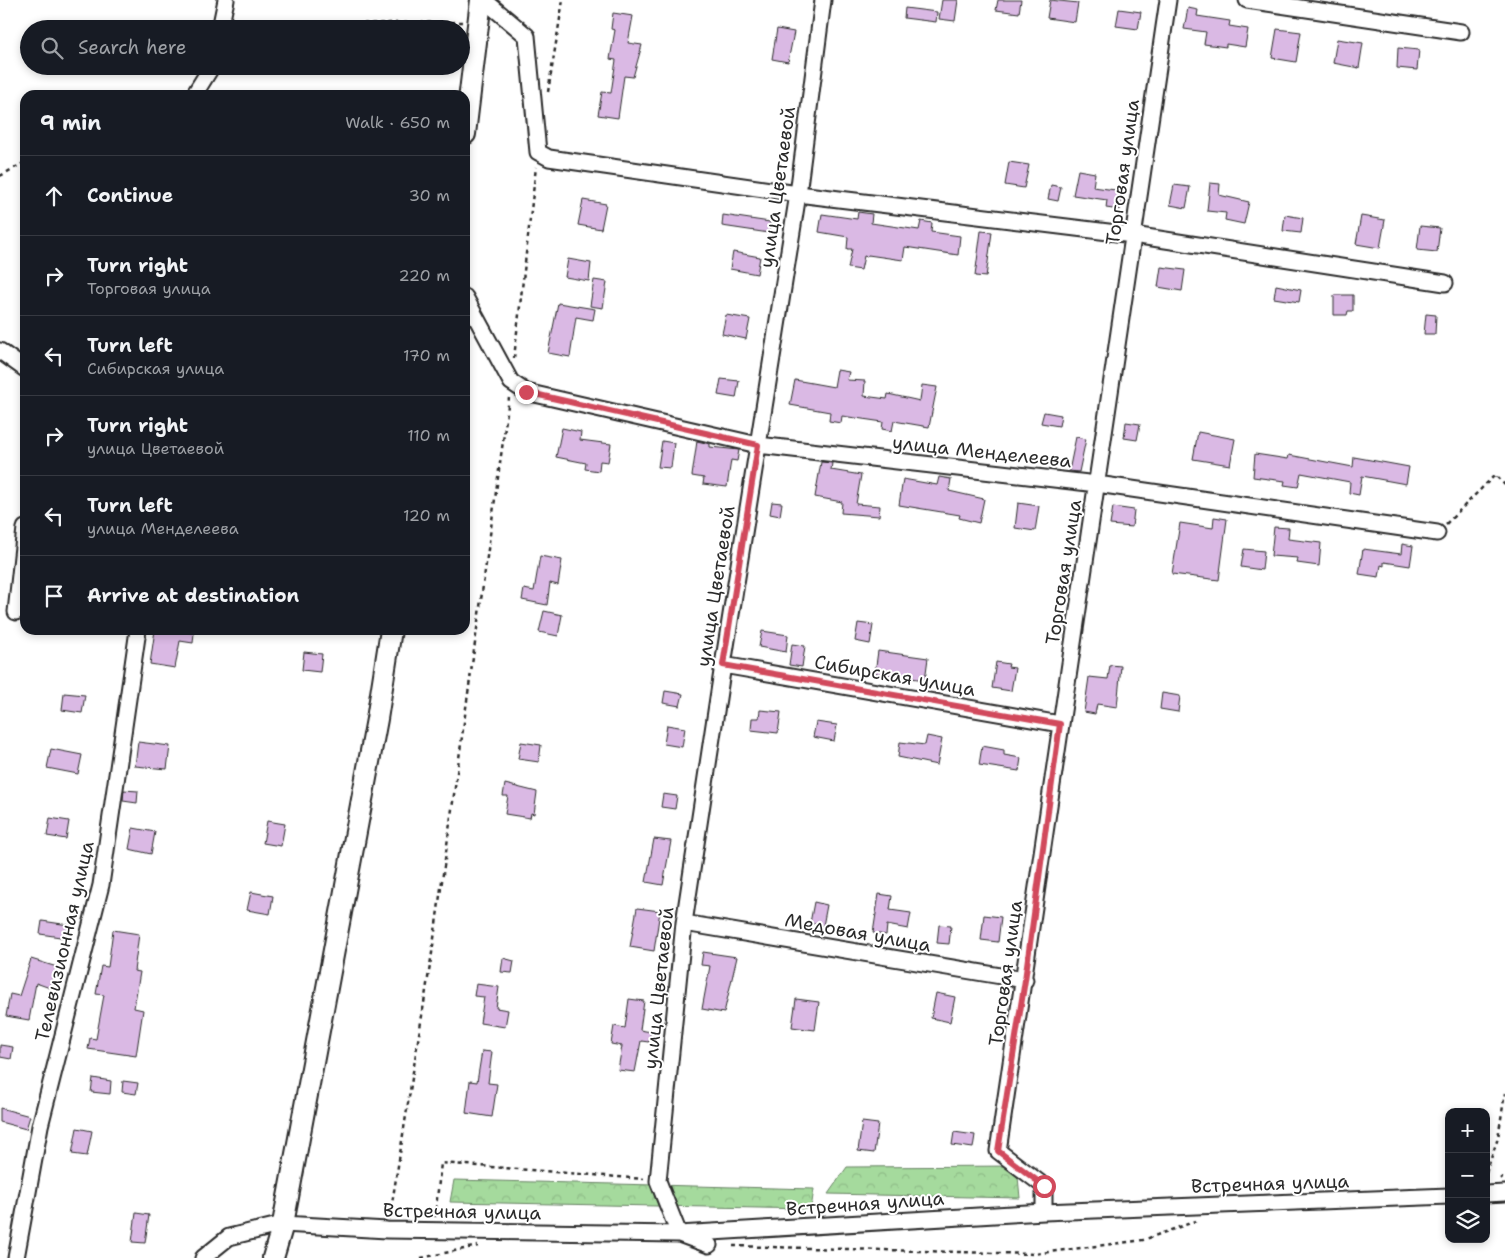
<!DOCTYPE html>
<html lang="en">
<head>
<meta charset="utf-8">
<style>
	:root { --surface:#171b24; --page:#242831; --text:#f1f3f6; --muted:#9ea1a6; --line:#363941 }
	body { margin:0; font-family:"Shantell Sans",sans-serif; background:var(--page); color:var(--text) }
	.controls { position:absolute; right:15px; bottom:15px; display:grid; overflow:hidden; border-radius:10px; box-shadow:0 2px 8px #0003 }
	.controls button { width:45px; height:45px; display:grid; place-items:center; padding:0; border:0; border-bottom:1px solid var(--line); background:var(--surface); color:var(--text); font:25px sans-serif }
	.stop { position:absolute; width:15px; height:15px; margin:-11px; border:4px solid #d1495b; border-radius:50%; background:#fff }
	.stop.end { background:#d1495b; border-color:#fff; box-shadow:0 1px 5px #0008 }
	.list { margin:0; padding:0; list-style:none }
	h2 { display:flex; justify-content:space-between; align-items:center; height:65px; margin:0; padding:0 20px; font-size:21px }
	h2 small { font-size:16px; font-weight:400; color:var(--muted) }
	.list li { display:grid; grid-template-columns:32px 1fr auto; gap:15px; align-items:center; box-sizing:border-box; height:80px; padding:0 20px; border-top:1px solid var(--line) }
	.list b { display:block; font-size:19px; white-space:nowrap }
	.list p { margin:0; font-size:16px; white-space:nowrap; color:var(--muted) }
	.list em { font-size:16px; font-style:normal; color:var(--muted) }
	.icon { flex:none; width:28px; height:28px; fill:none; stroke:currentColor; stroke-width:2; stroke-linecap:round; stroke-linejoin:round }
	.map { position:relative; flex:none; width:1505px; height:1258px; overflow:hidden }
	.search { position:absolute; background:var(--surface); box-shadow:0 2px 8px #0003; left:20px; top:20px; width:450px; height:55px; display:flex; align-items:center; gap:12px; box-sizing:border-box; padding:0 18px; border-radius:28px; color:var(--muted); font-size:19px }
	.panel { position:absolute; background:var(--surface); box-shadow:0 2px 8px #0003; left:20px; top:90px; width:450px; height:545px; border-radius:15px }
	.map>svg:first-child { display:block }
	.forest { fill:url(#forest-crowns); stroke:#688264 }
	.building { fill:#dab9e4; stroke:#2b2b2b }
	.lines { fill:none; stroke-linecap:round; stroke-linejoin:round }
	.street-casing { stroke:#2b2b2b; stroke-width:19 }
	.secondary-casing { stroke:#2b2b2b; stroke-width:24 }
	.path { stroke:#2b2b2b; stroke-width:2.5; stroke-dasharray:4 4; stroke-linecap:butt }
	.street { stroke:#fff; stroke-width:15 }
	.secondary { stroke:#fff; stroke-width:20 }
	.route { stroke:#d1495b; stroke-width:6 }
	.labels { text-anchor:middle; stroke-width:4; stroke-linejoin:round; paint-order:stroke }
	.street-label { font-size:19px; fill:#2b2b2b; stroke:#fff }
</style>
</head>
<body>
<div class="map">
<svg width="1505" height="1258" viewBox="0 0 1505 1258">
	<defs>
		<pattern id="forest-crowns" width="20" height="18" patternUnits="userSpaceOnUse" patternTransform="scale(1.25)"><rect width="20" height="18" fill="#a5da9d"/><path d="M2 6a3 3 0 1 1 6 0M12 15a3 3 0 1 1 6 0" fill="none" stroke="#8ebb87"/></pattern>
	</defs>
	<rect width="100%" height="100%" fill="#fff"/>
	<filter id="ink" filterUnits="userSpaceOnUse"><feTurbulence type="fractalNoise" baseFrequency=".02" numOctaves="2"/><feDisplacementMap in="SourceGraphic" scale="10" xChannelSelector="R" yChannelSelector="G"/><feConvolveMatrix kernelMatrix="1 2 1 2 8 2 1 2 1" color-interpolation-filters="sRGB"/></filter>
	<g filter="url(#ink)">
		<path class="forest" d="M1017,1166l3,32 -192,-4 19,-27z
			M454,1180l360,9 -3,20 -361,-7z"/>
		<path class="building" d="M942,0h16l-3,21 -16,-2z
			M998,0h23l-2,13 -23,-3z
			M1050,0l28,3 -3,19 -28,-4z
			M905,8l32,4 -1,10 -32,-4z
			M1188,8l10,2 -1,6 33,5 -1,5 19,3 -3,18 -19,-3v3l-22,-3 2,-12 -22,-3z
			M1119,9l22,3 -3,17 -22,-3z
			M613,13l20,3 -5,27 14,2 -9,32 -9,-1 -6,42 -20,-3 4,-23 9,1 5,-33 -6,-1 5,-29 -4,-1z
			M777,29l17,3 -6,30 -16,-3z
			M1277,29l24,3 -5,30 -24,-4z
			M1337,39l26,4 -4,25 -26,-5z
			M1398,48l21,2 -2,20 -20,-2z
			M1009,162l20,3 -5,23 -19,-3z
			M1078,170l17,3 -2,14 30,4 -3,19 -14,-2 1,-8 -34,-5z
			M1210,183l10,1 -1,11 30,7 -5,22 -19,-4 1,-7 -19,-2z
			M1051,185l10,2 -3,14 -10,-2z
			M1174,185l16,2 -4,21 -16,-3z
			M583,200l23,4 -5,25 -23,-4z
			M858,212l14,2 -1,9 48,7 2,-9 11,2 -1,9 29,4 -2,19 -53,-8 -2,13 -35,-5 -1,2 -3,-1 -3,14 -13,-2 4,-19h-5l1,-12 -29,-5 3,-18 35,5z
			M723,215l47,7 -1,11 -47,-7z
			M1285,215l18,3 -2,15 -18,-2z
			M1361,216l24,4 -5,28 -24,-4z
			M1420,226l20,2 -3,24 -20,-2z
			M981,231l11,1 -6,45 -11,-1z
			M733,252l27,5 -3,17 -27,-5z
			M568,259l23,4 -2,18 -24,-4z
			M1161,267l24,3 -3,21 -24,-4z
			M594,280l13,2 -4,26 -13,-2z
			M1276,285l25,5 -2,12 -25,-4z
			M1334,295h19v16h-5l-1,4h-13z
			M558,303l37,6 -2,11 -17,-3 -6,40 -22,-4z
			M1426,314l10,1 -1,19h-11z
			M726,315l24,4 -4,20 -24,-5z
			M837,370l12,2 -2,8 18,1 -1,15 23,3 1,-5 32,7 2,-16 15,2 -8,40 -35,-6 -2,10 -10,-2 1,-7 -41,-6 -1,7 -12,-2 1,-9 -40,-7 5,-25 39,7z
			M721,379l18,2 -3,17 -18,-3z
			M1044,412l17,3 -2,11 -18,-3z
			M1126,422l14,2 -3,16 -13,-2z
			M562,428l19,4 -1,8 31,4 -3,18 -8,-1 -1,10 -14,-2 1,-6 -30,-6z
			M1198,432l37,7 -5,26 -37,-6z
			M1076,437l10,2 -7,33 -10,-1z
			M662,441l12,2 -3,25 -13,-1z
			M697,441l13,3v3l29,3 -2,11 -6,-1 -4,27 -24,-3 1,-6 -12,-2z
			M1255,454l33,5 1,-4 64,12 1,-10 55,10 -3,17 -44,-8 -3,19 -10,-2 1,-11 -49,-9 -3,14 -14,-2 1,-4 -32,-4z
			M821,462l11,1 -1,7 30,5 -5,29 24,2 -1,10 -38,-3 1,-11 -27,-5z
			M939,477l12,2 -2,12 35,8 -5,24 -20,-5 1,-3 -61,-10 4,-26 34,6z
			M772,502l10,1 -2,13 -10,-2z
			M1018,503l21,3 -4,25 -20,-3z
			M1113,507l21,3 -2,17 -22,-2z
			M1214,517l13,2 -8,61 -47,-6 8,-51 33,5z
			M1274,527l15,1 -1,11 33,4 -2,23 -22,-3 1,-5 -27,-2z
			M1402,544l11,2 -3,20 -26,-4v4l-3,-1 -2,12 -20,-3 4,-25 38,5z
			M1244,549l20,2 -2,19 -21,-3z
			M540,556l22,4 -4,25 -8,-2 -3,22 -25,-5 2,-11 10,2z
			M544,611l18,4 -4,21 -19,-4z
			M858,623l15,2 -3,19 -15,-3z
			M155,630l39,3 -1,10 -13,-2 -5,27 -25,-4z
			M762,631l26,4 -2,17 -27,-5z
			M792,644l13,2 -3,21 -13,-2z
			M878,651l50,7 -3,22 -50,-7z
			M304,652l18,2 -2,18 -18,-2z
			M996,662l13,2 -1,3 7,1 -4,23 -19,-3z
			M1110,665l11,1 -4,41 -20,-3 -2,10 -11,-2 5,-35 19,2z
			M665,691l18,3 -3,12 -17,-3z
			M64,693l21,2 -3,18 -20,-3z
			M1162,693l18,3 -2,16 -18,-3z
			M760,710l21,2 -3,21 -27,-3 1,-12h7z
			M816,722l21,3 -3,16 -21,-4z
			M667,725l18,3 -3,19 -18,-3z
			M927,736l15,3 -5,26 -39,-8 2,-15 25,3z
			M138,742l32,4 -3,23 -32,-3z
			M521,742l20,3 -2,17 -21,-3z
			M982,746l22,4v5l17,3 -2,13 -40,-6z
			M51,749l31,6 -4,19 -31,-6z
			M505,784l32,8 -3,22 -3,-1 -1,5 -25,-4 3,-18h-5z
			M124,790l14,1 -1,12 -14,-2z
			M663,794l14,2 -2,13 -14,-2z
			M50,818l19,3 -3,18 -19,-3z
			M267,821l18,3 -4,22 -18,-3z
			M133,828l22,4 -4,22 -22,-5z
			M654,839l17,2 -8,44 -17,-3z
			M251,892l22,4 -3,18 -23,-4z
			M879,894l13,2 -2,14 21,3 -3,16 -21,-4 -1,10 -13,-2z
			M814,902l13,3 -4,21 -13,-3z
			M637,908l23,3 -6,40 -24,-4z
			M984,915l17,2 -3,25 -17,-2z
			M42,921l27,4 -2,13 -27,-4z
			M939,925l12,1 -2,18 -12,-1z
			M113,930l26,4 -5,37 6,1 -6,36 9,2 -7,46 -48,-7 2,-11 6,1 8,-44 -8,-1 5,-28 7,1z
			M703,952l34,5 -13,56 -22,-4 8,-43 -9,-1z
			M503,958l11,3 -2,12 -11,-1z
			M31,959l26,8 -7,21 -14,-5 -7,37 -23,-4 4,-22 9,2z
			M476,984l23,3 -3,21 12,2 -3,17 -25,-4 4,-26 -10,-1z
			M936,993l19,4 -5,25 -19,-4z
			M629,999l15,2 -4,29 11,2 -2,10 -8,-1 -6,31 -17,-2 4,-24 -11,-2 3,-18 11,2z
			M796,999l23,3 -4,28 -23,-3z
			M0,1045l13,2 -2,12 -11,-2z
			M482,1051l10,1 -4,31 9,1 -5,33 -26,-4 4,-32 7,1z
			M93,1078l18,3 -1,13 -19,-2z
			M123,1081l15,2 -2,11 -14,-2z
			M0,1108l30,8 -4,13 -26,-7z
			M862,1122l16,2 -4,29 -16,-2z
			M77,1128l15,3 -5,25 -15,-2z
			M954,1132l21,3 -2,13 -21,-3z
			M136,1213l13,2 -4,28 -13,-1z"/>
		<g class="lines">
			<defs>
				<path id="street" d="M484,0l43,36 11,116 11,6 249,36 335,41 312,48
					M1247,0l214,32
					M220,29l6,-29
					M194,95l18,-29
					M465,297l46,85 15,10 232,53 339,39 340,49
					M0,351l25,18
					M16,612l9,-84
					M723,665l337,59
					M684,923l341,57
					M1486,1194l19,-1
					M1044,1212v-26l-46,-35 170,-1151
					M709,1245l-30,-11 -21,-53 26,-258 39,-258 75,-471 25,-194
					M16,1258l24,-132 61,-241 37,-255
					M203,1258l26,-21 54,-13 104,6 292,4 365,-22 405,-16"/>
				<path id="secondary" d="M465,134l16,-134
					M273,1258l10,-34 94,-505 14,-89"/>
			</defs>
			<use href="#street" class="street-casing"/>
			<use href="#secondary" class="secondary-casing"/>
			<path class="path" d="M316,29l14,-5 132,-2
				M548,92l15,-92
				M0,176l25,-14
				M514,358l22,-191
				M1446,524l49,-49 10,10
				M1486,1173l12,-35 7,-45
				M1500,1179l5,-4
				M390,1216l42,-263 77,-555
				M435,1217l6,-54 203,16
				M733,1246l301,8 109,-14 53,-19
				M421,1258l57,-12"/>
			<use href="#street" class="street"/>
			<use href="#secondary" class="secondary"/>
		</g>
	</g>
	<g class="lines" filter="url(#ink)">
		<path class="route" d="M526,392l232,53 -35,220 337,59 -35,256 -27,171 46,35"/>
	</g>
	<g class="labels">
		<g class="street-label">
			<text transform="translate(1122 172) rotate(-82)" y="7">Торговая улица</text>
			<text transform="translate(777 187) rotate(-82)" y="7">улица Цветаевой</text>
			<text transform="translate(982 451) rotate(6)" y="7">улица Менделеева</text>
			<text transform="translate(1063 572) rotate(-81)" y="7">Торговая улица</text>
			<text transform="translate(715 586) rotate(-81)" y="7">улица Цветаевой</text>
			<text transform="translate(895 675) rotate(10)" y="7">Сибирская улица</text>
			<text transform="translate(858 932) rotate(10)" y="7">Медовая улица</text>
			<text transform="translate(64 941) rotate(-77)" y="7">Телевизионная улица</text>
			<text transform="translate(1005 973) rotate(-82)" y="7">Торговая улица</text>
			<text transform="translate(658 988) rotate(-84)" y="7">улица Цветаевой</text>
			<text transform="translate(1270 1183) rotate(-2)" y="7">Встречная улица</text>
			<text transform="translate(865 1203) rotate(-4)" y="7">Встречная улица</text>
			<text transform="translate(462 1211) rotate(1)" y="7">Встречная улица</text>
		</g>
	</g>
</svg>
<div class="controls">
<button>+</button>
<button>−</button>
<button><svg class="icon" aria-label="layers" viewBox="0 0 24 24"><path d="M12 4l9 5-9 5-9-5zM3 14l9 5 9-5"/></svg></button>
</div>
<div class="stop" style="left:1044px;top:1186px"></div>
<div class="stop end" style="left:526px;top:392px"></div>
<div class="search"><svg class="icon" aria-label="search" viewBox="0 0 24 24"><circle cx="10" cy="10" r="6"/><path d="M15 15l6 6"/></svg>Search here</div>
<section class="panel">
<h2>9 min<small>Walk · 650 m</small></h2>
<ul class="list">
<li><svg class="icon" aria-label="ahead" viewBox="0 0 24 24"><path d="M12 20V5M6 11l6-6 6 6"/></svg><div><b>Continue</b></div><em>30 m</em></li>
<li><svg class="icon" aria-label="right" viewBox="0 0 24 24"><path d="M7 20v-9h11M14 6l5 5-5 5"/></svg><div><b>Turn right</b><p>Торговая улица</p></div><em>220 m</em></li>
<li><svg class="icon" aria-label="left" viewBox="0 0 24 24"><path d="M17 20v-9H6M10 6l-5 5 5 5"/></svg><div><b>Turn left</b><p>Сибирская улица</p></div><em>170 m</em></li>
<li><svg class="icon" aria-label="right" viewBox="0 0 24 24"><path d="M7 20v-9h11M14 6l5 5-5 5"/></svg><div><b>Turn right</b><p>улица Цветаевой</p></div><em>110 m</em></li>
<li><svg class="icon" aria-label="left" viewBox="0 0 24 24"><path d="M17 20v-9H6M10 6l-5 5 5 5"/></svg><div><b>Turn left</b><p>улица Менделеева</p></div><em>120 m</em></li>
<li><svg class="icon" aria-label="arrive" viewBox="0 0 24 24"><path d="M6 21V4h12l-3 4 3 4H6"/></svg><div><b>Arrive at destination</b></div></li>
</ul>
</section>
</div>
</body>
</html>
